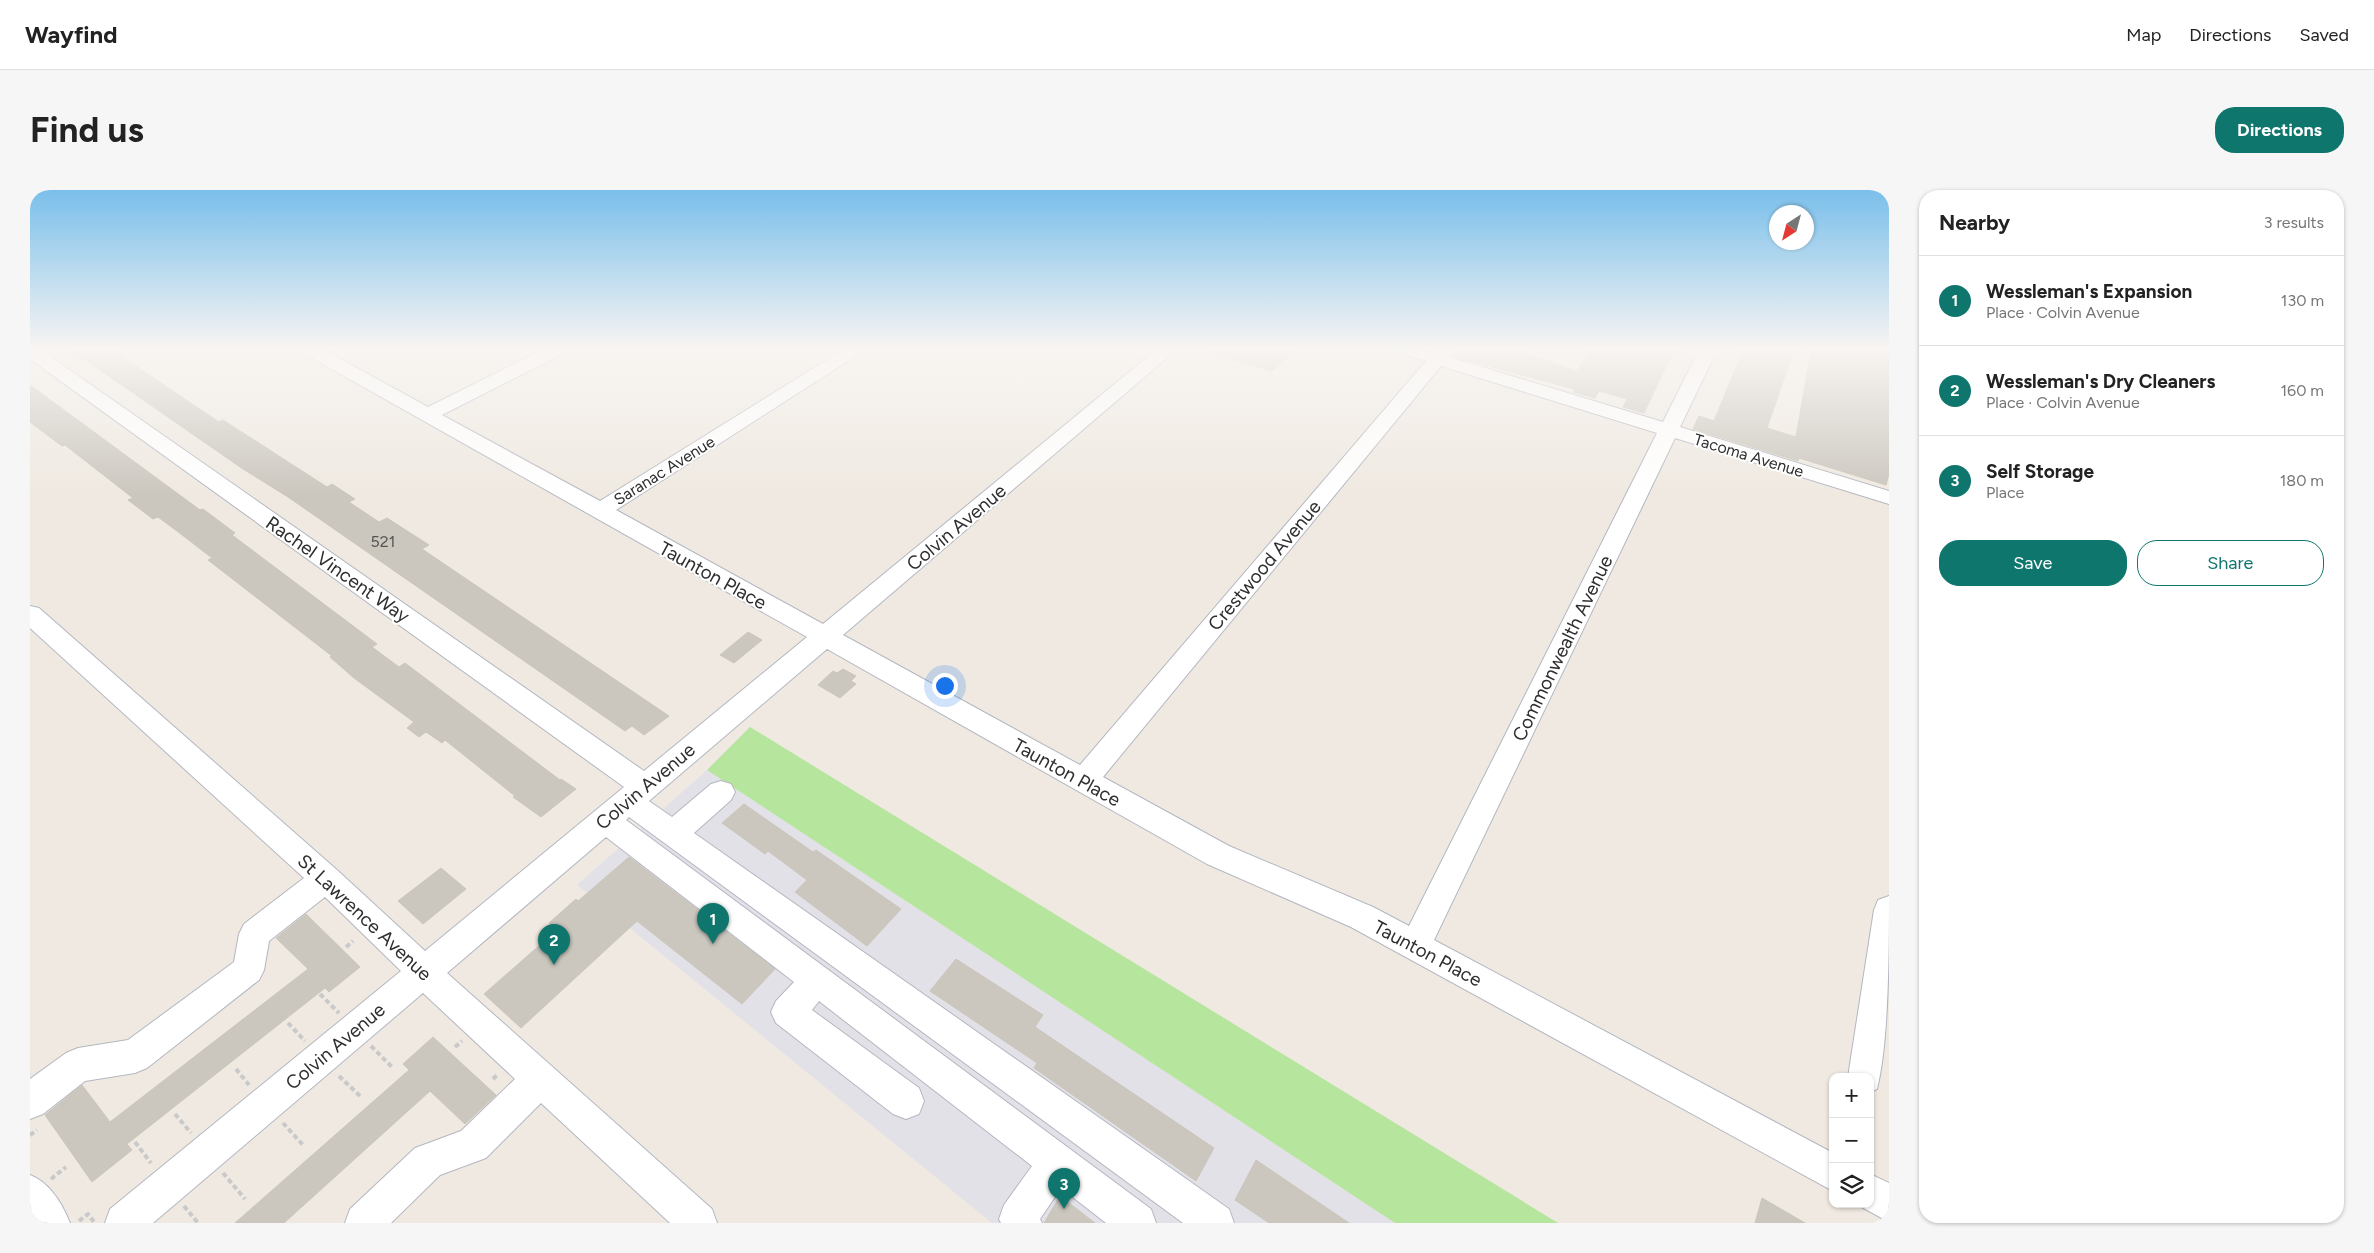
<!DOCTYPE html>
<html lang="en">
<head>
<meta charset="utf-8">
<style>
	:root { --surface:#fff; --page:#f6f6f6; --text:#222; --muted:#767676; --line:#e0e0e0; --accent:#0f766e }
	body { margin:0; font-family:Figtree,sans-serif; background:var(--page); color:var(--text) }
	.controls { position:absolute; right:15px; bottom:15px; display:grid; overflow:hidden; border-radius:10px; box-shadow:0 1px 4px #0004 }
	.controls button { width:45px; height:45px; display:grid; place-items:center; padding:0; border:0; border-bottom:1px solid var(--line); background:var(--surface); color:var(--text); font:25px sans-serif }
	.compass { position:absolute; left:1739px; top:15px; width:45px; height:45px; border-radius:50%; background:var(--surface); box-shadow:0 1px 4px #0004; rotate:216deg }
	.you { position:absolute; left:914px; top:495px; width:18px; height:18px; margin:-12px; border:4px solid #fff; border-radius:50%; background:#1a73e8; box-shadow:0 0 0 8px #1a73e833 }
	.badge { display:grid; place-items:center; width:32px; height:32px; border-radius:50%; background:var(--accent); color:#fff; font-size:16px; font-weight:700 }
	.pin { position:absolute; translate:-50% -41px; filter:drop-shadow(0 1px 2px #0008) }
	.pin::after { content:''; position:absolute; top:26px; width:18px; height:15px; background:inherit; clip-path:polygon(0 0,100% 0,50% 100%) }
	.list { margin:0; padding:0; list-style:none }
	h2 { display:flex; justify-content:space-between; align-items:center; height:65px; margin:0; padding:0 20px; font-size:21px }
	h2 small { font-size:16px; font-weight:400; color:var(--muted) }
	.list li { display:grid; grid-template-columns:32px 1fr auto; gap:15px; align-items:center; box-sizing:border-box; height:90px; padding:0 20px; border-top:1px solid var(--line) }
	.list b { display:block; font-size:19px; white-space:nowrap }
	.list p { margin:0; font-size:16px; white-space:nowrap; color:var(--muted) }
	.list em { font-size:16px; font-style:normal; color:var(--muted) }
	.actions { display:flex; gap:10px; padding:15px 20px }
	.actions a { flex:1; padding:11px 0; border:1px solid var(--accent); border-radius:20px; text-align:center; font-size:18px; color:var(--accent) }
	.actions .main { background:var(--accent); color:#fff }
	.icon { flex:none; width:28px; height:28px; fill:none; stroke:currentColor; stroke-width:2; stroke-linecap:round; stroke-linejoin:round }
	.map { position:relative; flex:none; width:1859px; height:1033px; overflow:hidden; border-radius:20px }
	header { display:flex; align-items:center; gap:30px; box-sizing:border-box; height:70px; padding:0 25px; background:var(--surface); border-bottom:1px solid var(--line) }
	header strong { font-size:24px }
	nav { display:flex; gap:28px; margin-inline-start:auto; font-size:18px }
	.intro { display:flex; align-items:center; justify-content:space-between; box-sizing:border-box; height:120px; padding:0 30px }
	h1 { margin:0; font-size:35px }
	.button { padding:12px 22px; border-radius:20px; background:var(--accent); color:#fff; font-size:18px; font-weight:700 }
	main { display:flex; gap:30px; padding:0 30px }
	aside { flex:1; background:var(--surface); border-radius:20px; box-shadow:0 1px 4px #0004 }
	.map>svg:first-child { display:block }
	.industrial { fill:#e3e1e8 }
	.green { fill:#b6e59e }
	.building { fill:#cbc7bf; stroke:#cbc5ba }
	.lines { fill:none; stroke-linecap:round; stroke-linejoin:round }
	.minor-casing { stroke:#b4b7c1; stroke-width:2 }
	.path { stroke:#c9c9c9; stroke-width:4; stroke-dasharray:5 3; stroke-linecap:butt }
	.minor { fill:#fff; fill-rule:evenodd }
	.labels { text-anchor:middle; stroke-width:4; stroke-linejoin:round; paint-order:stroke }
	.far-street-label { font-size:16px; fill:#2e2e2e; stroke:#fff }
	.number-label { font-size:16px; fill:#555452 }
	.street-label { font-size:19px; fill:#2e2e2e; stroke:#fff }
</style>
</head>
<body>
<header>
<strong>Wayfind</strong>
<nav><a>Map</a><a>Directions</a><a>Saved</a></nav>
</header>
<div class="intro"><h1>Find us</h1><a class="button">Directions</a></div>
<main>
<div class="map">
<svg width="1859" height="1033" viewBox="0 0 1859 1033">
	<rect width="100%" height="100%" fill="#efe9e1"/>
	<path class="industrial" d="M677,580l688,453h-403l-415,-338z"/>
	<path class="green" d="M720,537l808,496h-163l-688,-453z"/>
	<path class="building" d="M41,160h41l107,72 4,-2 104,67 5,-3 23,15 -6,3 30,20 8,-4 42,27 -7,4 247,167 -25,19 -12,-9 -7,5 -337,-234 -45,-28z
		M1181,160h83l-22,21 -62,-18z
		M1426,160h60l61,21 13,-21h84l-30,63 -21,-6 4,-8 -28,-8 -4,7 -22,-6 1,-3 -122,-33z
		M1713,160h51l-27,78 29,9 15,-87h78v124l-3,11 -87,-27 -1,3 -105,-32 6,-13 15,5z
		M0,195l170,125 3,-1 32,24 -3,2 145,109 -5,3 27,20 6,-4 155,117 1,-1 15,10 -35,28 -28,-20 2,-1 -70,-56 -3,3 -16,-11 -7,5 -12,-9 7,-6 -60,-44 -24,-21 2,-1 -124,-96 4,-2 -35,-27 -19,-14 -5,2 -25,-19 5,-2 -68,-53 -3,1 -32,-24z
		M718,442l14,8 -28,23 -14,-8z
		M813,479l13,7 -5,5 5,3 -16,14 -22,-13 15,-14 4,2z
		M714,614l69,48 3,-2 85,59 -34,37 -72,-54 12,-12 -39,-29 -3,3 -43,-31z
		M599,667l146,112 -33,35 -105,-83 -116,107 -37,-34 73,-64 -8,-7 27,-24 2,2z
		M411,678l25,21 -43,35 -25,-23z
		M276,724l54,53 -31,25 -4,-4 -198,156 5,6 -40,32 -47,-67 37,-30 28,37 198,-153 -32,-31z
		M926,769l87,56 -8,12 179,121 -18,33 -162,-113 3,-5 -107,-72z
		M403,847l63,58 -31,29 -35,-33 -146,132h-49l174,-153 -6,-6z
		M1226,970l93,63h-80l-34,-23z
		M1030,1006l35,27h-51z
		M1732,1008l43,25h-50z"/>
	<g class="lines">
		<defs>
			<path id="minor" d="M0,160h11l603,421 163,-134 -502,-283 -3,-4h22l104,57 114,-57h23l-3,4 -120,61 158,86 243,-151h22l-249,160 207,114 333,-274h20l-333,285 237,130 346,-404 -24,-7 -3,-4 35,2 1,-2h19l-5,7 214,65 36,-72h18l-37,77 209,64v13l-214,-66 -241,502 399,213v38l-482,-264 -144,-63 -380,-215 -178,152 23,16 39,-33 10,-3 10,3 4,8 -4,8 -37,33 535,376 5,14h-51l-554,-406 -3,3 525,389 5,14h-50l-45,-35 -21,31 2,4h-41l-2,-4 5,-14 28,-39 -213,-165 -7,9 107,78 5,13 -5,13 -13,5 -13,-5 -117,-91 -5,-11 5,-11 18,-19 -188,-145 -159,136 265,236 5,14h-47l-129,-120 -55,55 -46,17 -49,48h-46l5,-14 65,-61 46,-17 54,-52 -92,-86 -270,230h-48l5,-14 291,-238 -76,-74 -56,44 -5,29 -5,10 -112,88 -12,5 -50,8 -42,33 -13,5v-40l36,-26 12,-5 50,-8 106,-78 5,-28 5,-10 60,-46 -274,-250v-22l9,2 298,262 88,81 199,-164 -594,-428zM1411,176l216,67 -248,493 -36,-19 -144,-61 -126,-69z
				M1859,706c0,53 0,146 -12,193l-7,3v-15h-22l26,-167 4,-10z
				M1840,984l19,9v39l-33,-18h14z
				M0,985c20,8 32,28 40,48h-40z"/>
		</defs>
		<use href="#minor" class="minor-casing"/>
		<path class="path" d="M316,757l7,-6
			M290,804l19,19
			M258,833l17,18
			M341,856l21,21
			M425,857l7,-6
			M206,879l13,16
			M309,886l21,20
			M463,889l5,-5
			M145,924l16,19
			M253,933l20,22
			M0,945l7,-5
			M105,952l16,21
			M193,983l22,26
			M21,989l15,-12
			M154,1016l14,17
			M49,1031l9,-7 6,8"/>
		<use href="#minor" class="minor"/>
	</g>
	<linearGradient id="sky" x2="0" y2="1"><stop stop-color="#7abfeb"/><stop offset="0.52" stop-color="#f8f5f2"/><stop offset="1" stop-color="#f8f5f2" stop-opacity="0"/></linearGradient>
	<rect width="1859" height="305" fill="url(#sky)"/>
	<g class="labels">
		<g class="far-street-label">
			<text transform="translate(1719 265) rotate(17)" y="6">Tacoma Avenue</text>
			<text transform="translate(634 280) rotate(-32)" y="6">Saranac Avenue</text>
		</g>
		<g class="number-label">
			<text x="353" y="357">521</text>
		</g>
		<g class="street-label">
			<text transform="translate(926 337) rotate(-40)" y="7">Colvin Avenue</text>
			<text transform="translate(1234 375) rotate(-50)" y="7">Crestwood Avenue</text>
			<text transform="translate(308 379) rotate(35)" y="7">Rachel Vincent Way</text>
			<text transform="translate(683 385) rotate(29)" y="7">Taunton Place</text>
			<text transform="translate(1532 458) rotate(-64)" y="7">Commonwealth Avenue</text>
			<text transform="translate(1037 582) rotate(29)" y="7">Taunton Place</text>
			<text transform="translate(615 596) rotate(-40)" y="7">Colvin Avenue</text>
			<text transform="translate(335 727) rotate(43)" y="7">St Lawrence Avenue</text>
			<text transform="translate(1398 763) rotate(28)" y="7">Taunton Place</text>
			<text transform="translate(305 856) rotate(-40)" y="7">Colvin Avenue</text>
		</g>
	</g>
</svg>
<div class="controls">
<button>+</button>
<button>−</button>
<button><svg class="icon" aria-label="layers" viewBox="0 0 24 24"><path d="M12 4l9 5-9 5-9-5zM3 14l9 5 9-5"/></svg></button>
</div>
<svg class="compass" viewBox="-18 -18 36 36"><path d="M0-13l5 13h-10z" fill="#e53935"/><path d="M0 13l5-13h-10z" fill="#767676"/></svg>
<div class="you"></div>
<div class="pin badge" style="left:683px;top:754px">1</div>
<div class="pin badge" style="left:524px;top:775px">2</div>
<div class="pin badge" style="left:1034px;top:1019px">3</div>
</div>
<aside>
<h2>Nearby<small>3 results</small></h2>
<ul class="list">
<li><span class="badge">1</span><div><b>Wessleman's Expansion</b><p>Place · Colvin Avenue</p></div><em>130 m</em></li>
<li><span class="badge">2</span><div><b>Wessleman's Dry Cleaners</b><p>Place · Colvin Avenue</p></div><em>160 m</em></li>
<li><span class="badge">3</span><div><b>Self Storage</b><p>Place</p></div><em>180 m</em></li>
</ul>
<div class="actions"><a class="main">Save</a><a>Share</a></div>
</aside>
</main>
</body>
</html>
